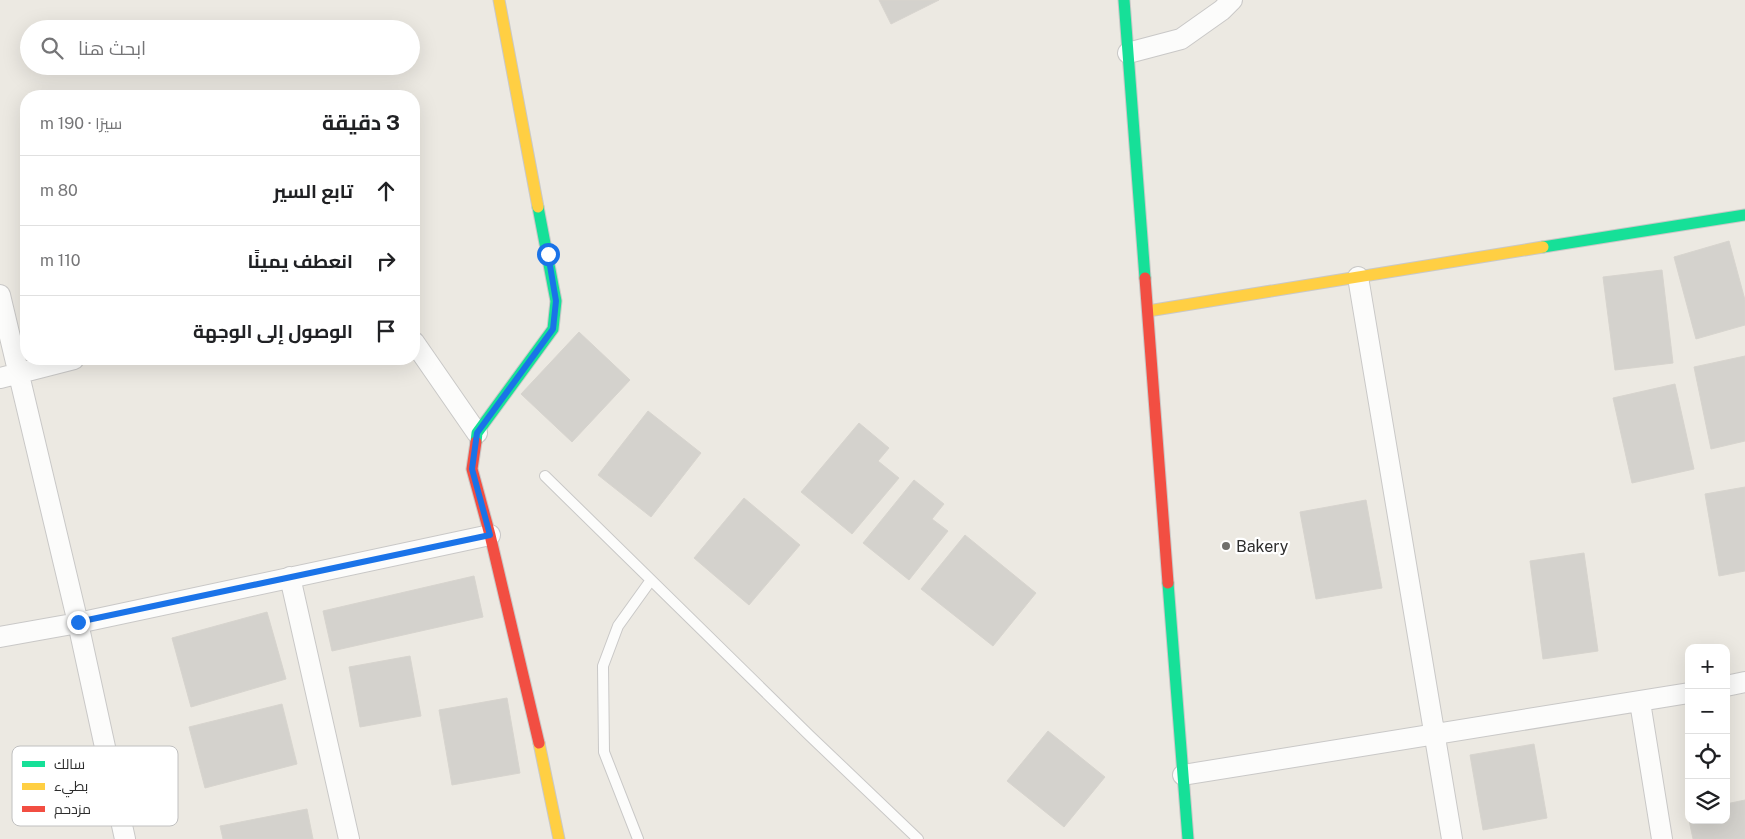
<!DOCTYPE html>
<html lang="ar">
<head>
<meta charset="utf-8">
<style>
	:root { --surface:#fff; --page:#f6f6f6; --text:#202124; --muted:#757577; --line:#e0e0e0 }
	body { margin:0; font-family:"Public Sans",Cairo,sans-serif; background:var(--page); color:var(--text); direction:rtl }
	.controls { position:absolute; right:15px; bottom:15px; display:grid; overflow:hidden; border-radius:10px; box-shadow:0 5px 20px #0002 }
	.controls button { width:45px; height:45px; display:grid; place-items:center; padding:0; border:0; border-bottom:1px solid var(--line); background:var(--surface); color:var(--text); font:25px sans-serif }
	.stop { position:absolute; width:15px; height:15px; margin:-11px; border:4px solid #1a73e8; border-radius:50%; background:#fff }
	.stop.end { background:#1a73e8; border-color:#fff; box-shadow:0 1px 5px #0008 }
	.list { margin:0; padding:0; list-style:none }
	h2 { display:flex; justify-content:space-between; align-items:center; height:65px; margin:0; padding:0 20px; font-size:21px }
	h2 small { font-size:16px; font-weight:400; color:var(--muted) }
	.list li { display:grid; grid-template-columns:32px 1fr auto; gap:15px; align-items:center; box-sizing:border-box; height:70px; padding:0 20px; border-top:1px solid var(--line) }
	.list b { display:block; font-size:19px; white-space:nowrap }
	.list em { font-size:16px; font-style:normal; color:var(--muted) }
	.icon { flex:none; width:28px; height:28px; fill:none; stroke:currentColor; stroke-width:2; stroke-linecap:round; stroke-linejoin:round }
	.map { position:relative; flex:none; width:1745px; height:839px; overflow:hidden; direction:ltr }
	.search { position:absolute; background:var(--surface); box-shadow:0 5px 20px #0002; left:20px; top:20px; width:400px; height:55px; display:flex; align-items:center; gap:12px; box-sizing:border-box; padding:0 18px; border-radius:28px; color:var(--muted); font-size:19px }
	.panel { position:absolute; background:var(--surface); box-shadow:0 5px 20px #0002; left:20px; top:90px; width:400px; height:275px; border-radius:20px; direction:rtl }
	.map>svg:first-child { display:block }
	.building { fill:#d4d2cd; stroke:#d7d4ce }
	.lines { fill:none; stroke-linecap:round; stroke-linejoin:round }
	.lane-casing { stroke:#c9c8c7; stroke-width:12 }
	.street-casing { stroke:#c9c8c7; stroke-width:22 }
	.fast-casing { stroke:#c9c8c7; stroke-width:13 }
	.slow-casing { stroke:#c9c8c7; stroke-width:13 }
	.jam-casing { stroke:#c9c8c7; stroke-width:13 }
	.lane { stroke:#fcfcfb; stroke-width:10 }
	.street { stroke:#fcfcfb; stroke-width:20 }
	.fast { stroke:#16e098; stroke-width:11 }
	.slow { stroke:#ffcf43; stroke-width:11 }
	.jam { stroke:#f24e42; stroke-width:11 }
	.route { stroke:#1a73e8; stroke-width:6 }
	.poi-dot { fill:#706f6c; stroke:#fff; stroke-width:2 }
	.labels { text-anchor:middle; stroke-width:4.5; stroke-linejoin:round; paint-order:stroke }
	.poi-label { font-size:16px; fill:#2d2d2d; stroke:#fff; text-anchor:start }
	.key { fill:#fff; stroke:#c0c0c0; stroke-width:1 }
	.key-label { font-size:14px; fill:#2d2d2d }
</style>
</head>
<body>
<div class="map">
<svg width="1745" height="839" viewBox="0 0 1745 839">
	<rect width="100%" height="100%" fill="#ece9e2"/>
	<path class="building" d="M879,0h60l-48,24z
		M1729,241l16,59v25l-49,14 -22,-82z
		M1662,270l11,93 -58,7 -12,-93z
		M579,332l51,48 -58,62 -51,-48z
		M1745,356v85l-34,8 -17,-82z
		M1675,384l19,85 -62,14 -19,-85z
		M648,411l53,42 -50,64 -53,-42z
		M859,423l30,25 -11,13 21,17 -47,56 -51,-42z
		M914,480l30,24 -12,15 16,12 -39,49 -46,-37z
		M1745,487v84l-26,5 -14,-82z
		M744,498l56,47 -51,60 -55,-47z
		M1366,500l16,88 -66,11 -16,-87z
		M965,535l71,58 -43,53 -72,-57z
		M1584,553l14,98 -55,8 -13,-98z
		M474,576l9,41 -151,34 -9,-40z
		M267,612l19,67 -95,28 -19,-69z
		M410,656l11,60 -61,11 -11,-60z
		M507,698l13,75 -68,12 -13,-75z
		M282,704l15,60 -92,24 -16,-61z
		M1048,731l57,46 -41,50 -57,-46z
		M1534,744l13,74 -64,12 -13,-75z
		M1745,800v39h-52l-4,-19h37v-16z
		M307,809l6,30h-90l-3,-13z"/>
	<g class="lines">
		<defs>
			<path id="lane" d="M545,476l265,260 108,103
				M638,839l-34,-87 -1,-86 15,-40 33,-46"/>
			<path id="street" d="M1128,53l53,-14 41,-29 10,-10
				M1358,277l94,562
				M0,295l78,328 47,216
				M414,342l63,91
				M0,378l74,-19
				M290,577l59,262
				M0,637l78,-14 412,-88
				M1726,686l19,-4
				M1640,702l22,137
				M1183,775l506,-82"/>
			<path id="fast" d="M1124,0l21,278
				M1543,247l202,-32
				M476,442l1,-9 76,-104 3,-28 -18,-94
				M1168,583l20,256"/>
			<path id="slow" d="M499,0l39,207
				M1148,311l395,-64
				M539,743l20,96"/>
			<path id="jam" d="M1145,278l23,305
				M476,442l-4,27 18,66 49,208"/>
		</defs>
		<use href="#lane" class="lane-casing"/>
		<use href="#street" class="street-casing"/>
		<use href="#fast" class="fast-casing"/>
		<use href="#slow" class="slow-casing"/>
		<use href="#jam" class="jam-casing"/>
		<use href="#lane" class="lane"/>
		<use href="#street" class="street"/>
		<use href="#fast" class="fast"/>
		<use href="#slow" class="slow"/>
		<use href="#jam" class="jam"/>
	</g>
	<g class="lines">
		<path class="route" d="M78,622l412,-87 -18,-66 5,-36 76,-104 3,-28 -8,-47"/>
	</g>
	<circle class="poi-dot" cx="1226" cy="546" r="5"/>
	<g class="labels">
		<g class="poi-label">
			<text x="1236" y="552">Bakery</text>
		</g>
	</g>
	<rect x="12" y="746" width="166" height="80" rx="8" class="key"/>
	<rect x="22" y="761" width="23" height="6" fill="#16e098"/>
	<rect x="22" y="783" width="23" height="7" fill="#ffcf43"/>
	<rect x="22" y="806" width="23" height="6" fill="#f24e42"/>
	<g class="key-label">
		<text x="54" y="769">سالك</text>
		<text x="54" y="791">بطيء</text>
		<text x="54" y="814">مزدحم</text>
	</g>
</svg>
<div class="controls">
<button>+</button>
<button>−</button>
<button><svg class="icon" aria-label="locate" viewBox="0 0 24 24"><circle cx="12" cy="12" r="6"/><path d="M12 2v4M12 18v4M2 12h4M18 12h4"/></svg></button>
<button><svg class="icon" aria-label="layers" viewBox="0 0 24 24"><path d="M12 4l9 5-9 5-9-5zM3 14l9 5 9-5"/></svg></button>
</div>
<div class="stop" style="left:548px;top:254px"></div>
<div class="stop end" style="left:78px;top:622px"></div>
<div class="search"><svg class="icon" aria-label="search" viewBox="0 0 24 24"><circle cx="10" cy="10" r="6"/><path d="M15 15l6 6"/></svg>ابحث هنا</div>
<section class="panel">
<h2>3 دقيقة<small>سيرًا · 190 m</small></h2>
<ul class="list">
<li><svg class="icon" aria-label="ahead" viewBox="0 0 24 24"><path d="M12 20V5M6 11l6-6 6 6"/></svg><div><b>تابع السير</b></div><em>80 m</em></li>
<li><svg class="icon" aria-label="right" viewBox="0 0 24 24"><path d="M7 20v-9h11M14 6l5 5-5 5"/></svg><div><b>انعطف يمينًا</b></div><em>110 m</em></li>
<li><svg class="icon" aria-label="arrive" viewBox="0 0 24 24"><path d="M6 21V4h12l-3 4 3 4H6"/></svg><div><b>الوصول إلى الوجهة</b></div></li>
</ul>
</section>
</div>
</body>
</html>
